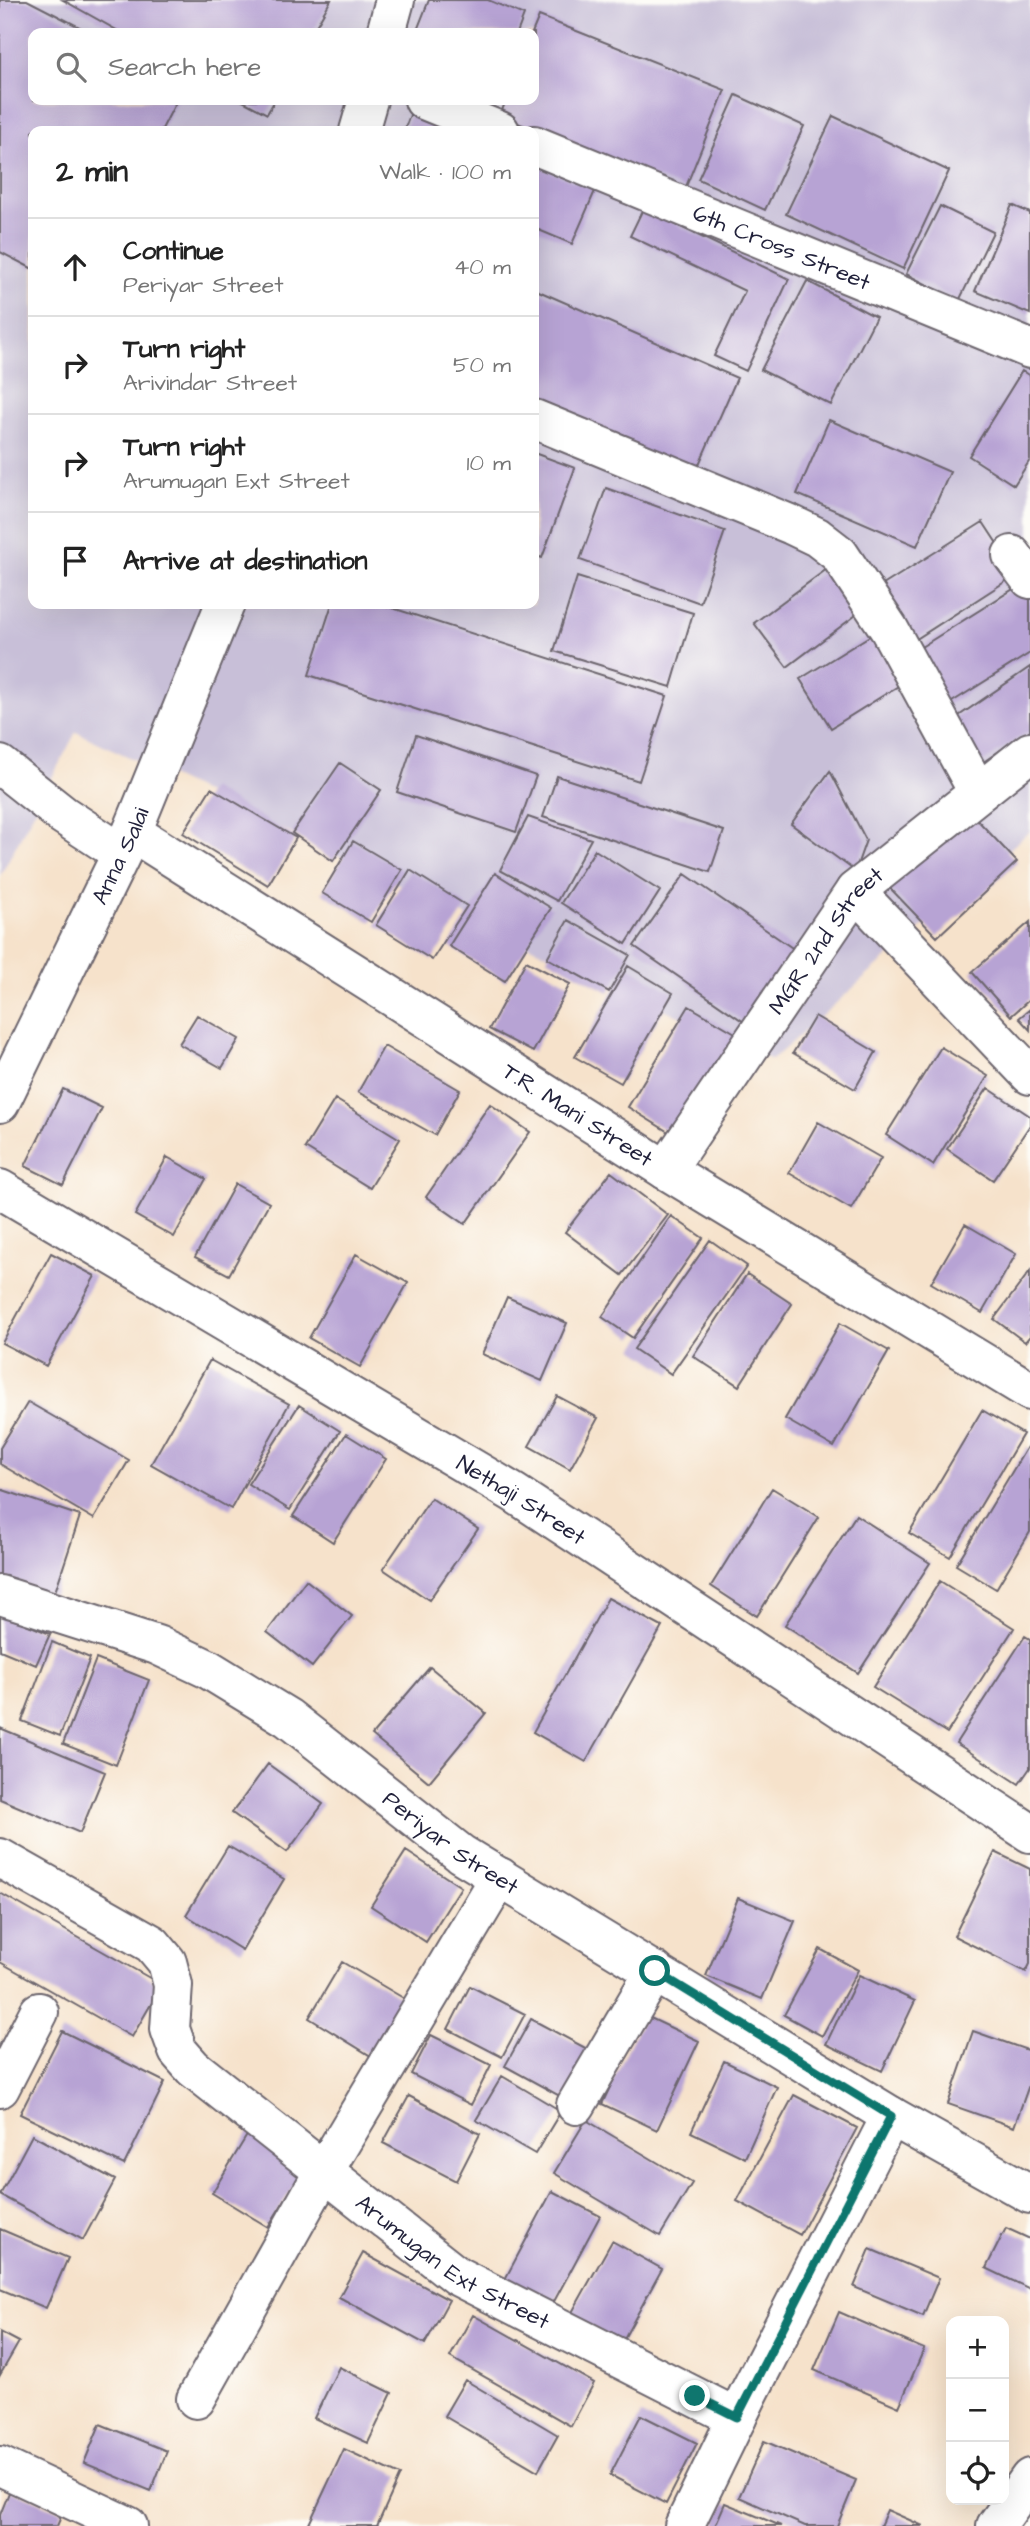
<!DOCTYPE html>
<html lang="en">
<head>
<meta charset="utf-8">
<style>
	:root { --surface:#fff; --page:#f2f2f2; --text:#222; --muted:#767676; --line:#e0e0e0 }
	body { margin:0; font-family:"Architects Daughter",sans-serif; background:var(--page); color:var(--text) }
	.controls { position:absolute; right:21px; bottom:21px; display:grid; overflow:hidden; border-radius:14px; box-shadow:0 7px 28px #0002 }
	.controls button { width:63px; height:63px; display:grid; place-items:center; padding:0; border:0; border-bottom:2px solid var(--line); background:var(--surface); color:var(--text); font:35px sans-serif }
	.stop { position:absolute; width:21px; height:21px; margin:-16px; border:5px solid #0f766e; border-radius:50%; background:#fff }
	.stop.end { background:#0f766e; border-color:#fff; box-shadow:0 2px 7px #0008 }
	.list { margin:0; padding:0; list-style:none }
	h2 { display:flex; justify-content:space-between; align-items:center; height:91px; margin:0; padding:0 28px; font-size:30px }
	h2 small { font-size:23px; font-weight:400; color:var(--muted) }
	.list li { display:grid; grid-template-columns:46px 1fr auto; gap:21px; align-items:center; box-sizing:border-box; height:98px; padding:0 28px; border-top:2px solid var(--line) }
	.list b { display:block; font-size:26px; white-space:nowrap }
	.list p { margin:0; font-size:23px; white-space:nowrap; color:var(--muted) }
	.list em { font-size:23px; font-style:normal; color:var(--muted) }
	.icon { flex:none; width:38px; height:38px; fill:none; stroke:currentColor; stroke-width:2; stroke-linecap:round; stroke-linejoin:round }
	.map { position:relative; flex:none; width:1030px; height:2526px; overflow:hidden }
	.search { position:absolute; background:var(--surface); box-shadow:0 7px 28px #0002; left:28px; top:28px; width:511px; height:77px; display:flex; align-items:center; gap:18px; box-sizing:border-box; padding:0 24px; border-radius:14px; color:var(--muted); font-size:26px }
	.panel { position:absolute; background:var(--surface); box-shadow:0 7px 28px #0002; left:28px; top:126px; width:511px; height:483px; border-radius:14px }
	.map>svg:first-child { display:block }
	.industrial { fill:#c8bfd8; fill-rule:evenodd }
	.building { fill:#b7a3d4 }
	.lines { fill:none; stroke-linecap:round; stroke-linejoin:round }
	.minor-casing { stroke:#6c656d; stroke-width:42 }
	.minor { stroke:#fff; stroke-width:38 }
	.route { stroke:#0f766e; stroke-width:9 }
	.labels { text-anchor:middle; stroke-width:7; stroke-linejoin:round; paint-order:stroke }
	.street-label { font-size:23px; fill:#22223b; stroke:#fdfcf7 }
</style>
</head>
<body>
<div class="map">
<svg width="1030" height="2526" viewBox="0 0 1030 2526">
	<rect width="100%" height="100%" fill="#fdfcf7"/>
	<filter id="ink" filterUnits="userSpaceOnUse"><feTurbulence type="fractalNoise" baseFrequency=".0143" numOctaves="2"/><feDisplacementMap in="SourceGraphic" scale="14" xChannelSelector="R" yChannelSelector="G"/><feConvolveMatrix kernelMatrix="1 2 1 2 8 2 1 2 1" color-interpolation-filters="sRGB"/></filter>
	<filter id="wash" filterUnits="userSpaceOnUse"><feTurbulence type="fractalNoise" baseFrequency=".00686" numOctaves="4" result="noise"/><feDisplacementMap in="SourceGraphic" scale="28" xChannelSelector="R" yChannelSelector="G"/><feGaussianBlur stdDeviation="1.57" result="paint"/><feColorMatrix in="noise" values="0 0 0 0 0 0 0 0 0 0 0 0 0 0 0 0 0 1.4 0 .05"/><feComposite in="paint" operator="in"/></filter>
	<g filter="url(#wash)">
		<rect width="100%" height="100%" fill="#f6e2cb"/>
		<path class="industrial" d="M0,0h1030v831l-258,229 -696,-328 -76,144zM33,33h501v67h-501zM33,131h501v473h-501z"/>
		<g id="blocks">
			<path class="building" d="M0,0h27l64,33h-58v67h144l-16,31h-128v138l-33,-17z
				M63,0h268l-19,33h-190z
				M429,0h59l36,15 -7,18h-101z
				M539,16l186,74 -40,99 -185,-73 6,-16h28v-67h-2z
				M736,95l68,31 -39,84 -67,-31z
				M241,100h34l-8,14z
				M410,115l41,16h-47z
				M833,116l116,55 -46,98 -117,-55z
				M534,165l61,26 -23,53 -38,-16z
				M1012,205l18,8v101l-55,-23z
				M940,206l53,26 -34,69 -53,-27z
				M643,209l146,70 -43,92 -32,-15 31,-65 -115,-55z
				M807,281l69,36 -45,88 -70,-35z
				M534,289l203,89 -44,100 -159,-69z
				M1022,371l8,5v84l-16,25 -45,-29z
				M829,420l121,52 -33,74 -120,-52z
				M534,453l41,15 -33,90 -8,-3z
				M606,488l119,43 -25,72 -120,-43z
				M983,522l34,52 -110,71 -35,-53z
				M827,569l33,43 -73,55 -33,-44z
				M577,577l116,36 -22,74 -117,-36z
				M1023,583l7,11v59l-86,54 -34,-53z
				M332,604h48l287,92 -28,85 -330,-106z
				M881,629l30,49 -80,50 -31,-49z
				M1030,667v63l-51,35 -29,-43z
				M416,735l120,41 -20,56 -119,-40z
				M340,763l41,27 -48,71 -41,-28z
				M830,771l36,69 -11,31 -64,-47z
				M557,776l167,55 -14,41 -167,-55z
				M211,788l85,50 -28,47 -85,-52z
				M969,811l48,51 -80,75 -48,-50z
				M528,817l63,22 -34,62 -57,-31z
				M353,841l49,29 -31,52 -49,-29z
				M595,850l65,41 -34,53 -65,-41z
				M410,870l57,36 -35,54 -56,-35z
				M495,873l56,35 -46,73 -56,-35z
				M685,874l113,78 -51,72 -113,-78z
				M568,920l62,35 -21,37 -62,-34z
				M1030,922v77l-19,17 -39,-44z
				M526,961l44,23 -37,68 -44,-23z
				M628,966l45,27 -52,90 -46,-26z
				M689,1006l48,28 -62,102 -47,-29z
				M1030,1009v21l-11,-12z
				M197,1015l42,24 -17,29 -43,-24z
				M815,1016l61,36 -21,37 -62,-36z
				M384,1046l76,44 -25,45 -77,-43z
				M941,1047l47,29 -55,89 -47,-30z
				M988,1088l42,28v9l-37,55 -46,-31z
				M63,1089l39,19 -39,77 -38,-19z
				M335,1099l65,40 -30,49 -65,-40z
				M490,1104l40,28 -65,92 -39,-27z
				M818,1122l63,36 -30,51 -62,-36z
				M167,1157l39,22 -32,58 -39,-22z
				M611,1172l57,43 -46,60 -57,-43z
				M235,1184l34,19 -40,72 -34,-18z
				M671,1216l32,22 -70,100 -31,-21z
				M965,1224l51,30 -34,59 -51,-30z
				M710,1240l37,26 -76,108 -37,-25z
				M51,1253l44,23 -49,90 -44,-23z
				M356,1254l52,29 -48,84 -51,-29z
				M1030,1271v65l-5,6 -31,-23z
				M747,1274l45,30 -53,82 -46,-30z
				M507,1297l60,26 -25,58 -60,-27z
				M840,1323l49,28 -55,96 -49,-28z
				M210,1360l79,44 -58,105 -80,-45z
				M557,1396l41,22 -28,51 -41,-23z
				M28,1402l101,58 -35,59 -94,-55v-16z
				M299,1405l41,26 -50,79 -42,-26z
				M982,1410l41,24 -73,123 -41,-24z
				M346,1434l40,25 -53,83 -40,-26z
				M1027,1447l3,2v83l-34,57 -40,-24z
				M772,1488l47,29 -62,99 -46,-30z
				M0,1489l80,27 -26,79 -54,-19z
				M431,1498l47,31 -49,71 -46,-31z
				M856,1515l74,48 -72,110 -73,-48z
				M306,1580l46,36 -40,51 -45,-35z
				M940,1581l74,47 -67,105 -74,-46z
				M608,1598l54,29 -76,135 -53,-30z
				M0,1613l50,21 -14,31 -36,-15z
				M1025,1636l5,3v129l-11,16 -63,-41z
				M52,1642l38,16 -30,78 -38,-15z
				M96,1659l53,21 -33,85 -53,-21z
				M430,1667l56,46 -57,69 -57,-47z
				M0,1728l105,44 -25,61 -80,-34z
				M268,1764l55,40 -36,48 -55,-39z
				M228,1846l56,33 -42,71 -56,-35z
				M406,1851l55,36 -35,55 -55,-36z
				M995,1852l35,17v95l-4,8 -72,-36z
				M0,1893l162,92 -30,52 -132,-75z
				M738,1898l57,23 -33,78 -56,-23z
				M820,1949l38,21 -36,66 -38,-21z
				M342,1962l63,37 -34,57 -62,-38z
				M859,1975l56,26 -33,70 -56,-27z
				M470,1986l55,28 -23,43 -54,-28z
				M644,2015l55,26 -42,89 -55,-26z
				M531,2019l60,32 -26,48 -60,-33z
				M62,2031l103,51 -41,83 -104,-51z
				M973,2031l57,20v31l-16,45 -66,-23z
				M431,2035l60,30 -20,40 -60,-31z
				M724,2061l53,26 -32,71 -54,-26z
				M502,2076l59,35 -26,43 -59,-34z
				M794,2095l63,33 -57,107 -63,-34z
				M409,2096l71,38 -24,47 -73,-38z
				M586,2120l106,63 -32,53 -106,-63z
				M249,2132l57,34 -38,61 -56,-34z
				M32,2135l83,45 -32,60 -83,-45z
				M552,2191l48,25 -50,93 -47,-26z
				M1006,2228l24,11v50l-44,-21z
				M0,2229l68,29 -22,50 -46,-19z
				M612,2241l50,28 -41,75 -51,-28z
				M870,2249l69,29 -16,38 -69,-29z
				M363,2253l86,47 -24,44 -86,-47z
				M839,2312l85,37 -25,58 -85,-37z
				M473,2315l121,68 -23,43 -121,-69z
				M0,2332l19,10 -19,33z
				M339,2367l53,26 -24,50 -54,-25z
				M465,2380l93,55 -20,36 -94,-55z
				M641,2415l56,28 -31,61 -56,-29z
				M100,2424l67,27 -16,40 -67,-28z
				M764,2441l92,39 -19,46h-32l-66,-29z
				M344,2449l56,26 -23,51h-69z
				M10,2490l53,22 -6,14h-57v-11z
				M725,2503l56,23h-66z
				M887,2510l36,16h-43z"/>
		</g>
	</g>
	<g filter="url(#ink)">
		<use href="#blocks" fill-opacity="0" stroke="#6c656d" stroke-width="2"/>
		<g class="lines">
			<defs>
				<g id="minor">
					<path d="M386,33l9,-33"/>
					<path d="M424,100l76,31"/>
					<path d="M359,131l9,-31"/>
					<path id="s1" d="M534,145l496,204"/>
					<path d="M534,419l258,106 25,12 22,17 50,75 89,163"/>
					<path d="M1012,555l18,24"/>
					<path d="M0,765l63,50 58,38"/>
					<path id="s2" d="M132,832l534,338 364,221"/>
					<path d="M855,891l175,184"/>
					<path id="s3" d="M0,1103l132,-271 93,-228"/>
					<path id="s4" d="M666,1170l189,-279 175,-139"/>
					<path id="s5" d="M0,1189l514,304 516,340"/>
					<path id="s6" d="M0,1595l157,50 51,24 80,49 173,136 430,262 139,78"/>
					<path id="s7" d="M0,1858l152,86 15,18 6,23 -3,44 8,22 15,17 264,208 280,142"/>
					<path d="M0,2088l39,-76"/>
					<path d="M576,2105l79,-134"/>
					<path d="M196,2399l128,-228 176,-294"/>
					<path d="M0,2466l128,60"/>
					<path d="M684,2526l65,-133 142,-277"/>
					<path d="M996,2526l34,-48"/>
				</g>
			</defs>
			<use href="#minor" class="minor-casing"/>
			<use href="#minor" class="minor"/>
		</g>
	</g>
	<g class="lines" filter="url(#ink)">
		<path class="route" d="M655,1971l236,145 -154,301 -42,-21"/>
	</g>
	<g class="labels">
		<g class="street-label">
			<text dy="8" stroke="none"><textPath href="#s1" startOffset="268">6th Cross Street</textPath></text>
			<text dy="8" stroke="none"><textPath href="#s3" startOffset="275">Anna Salai</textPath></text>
			<text dy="8" stroke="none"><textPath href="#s4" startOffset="280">MGR 2nd Street</textPath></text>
			<text dy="8" stroke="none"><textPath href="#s2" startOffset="528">T.R. Mani Street</textPath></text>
			<text dy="8" stroke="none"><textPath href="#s5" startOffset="607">Nethaji Street</textPath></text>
			<text dy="8" stroke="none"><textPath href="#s6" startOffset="520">Periyar Street</textPath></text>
			<text dy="8" stroke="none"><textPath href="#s7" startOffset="637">Arumugan Ext Street</textPath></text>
		</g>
	</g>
</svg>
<div class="controls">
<button>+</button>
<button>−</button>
<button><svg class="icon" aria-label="locate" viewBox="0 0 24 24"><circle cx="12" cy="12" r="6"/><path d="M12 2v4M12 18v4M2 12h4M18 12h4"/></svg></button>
</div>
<div class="stop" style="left:655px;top:1971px"></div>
<div class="stop end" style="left:695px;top:2396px"></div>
<div class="search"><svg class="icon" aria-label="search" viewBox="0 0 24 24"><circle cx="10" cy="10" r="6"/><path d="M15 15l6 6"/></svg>Search here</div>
<section class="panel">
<h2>2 min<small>Walk · 100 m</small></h2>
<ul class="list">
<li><svg class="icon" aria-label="ahead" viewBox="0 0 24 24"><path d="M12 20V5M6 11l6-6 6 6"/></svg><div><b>Continue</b><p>Periyar Street</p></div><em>40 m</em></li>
<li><svg class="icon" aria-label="right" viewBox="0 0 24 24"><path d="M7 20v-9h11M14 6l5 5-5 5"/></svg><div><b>Turn right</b><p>Arivindar Street</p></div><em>50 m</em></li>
<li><svg class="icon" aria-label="right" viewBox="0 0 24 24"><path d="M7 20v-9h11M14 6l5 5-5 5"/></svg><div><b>Turn right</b><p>Arumugan Ext Street</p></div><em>10 m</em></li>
<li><svg class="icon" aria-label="arrive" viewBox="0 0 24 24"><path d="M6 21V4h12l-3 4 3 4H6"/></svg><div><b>Arrive at destination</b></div></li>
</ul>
</section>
</div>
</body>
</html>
